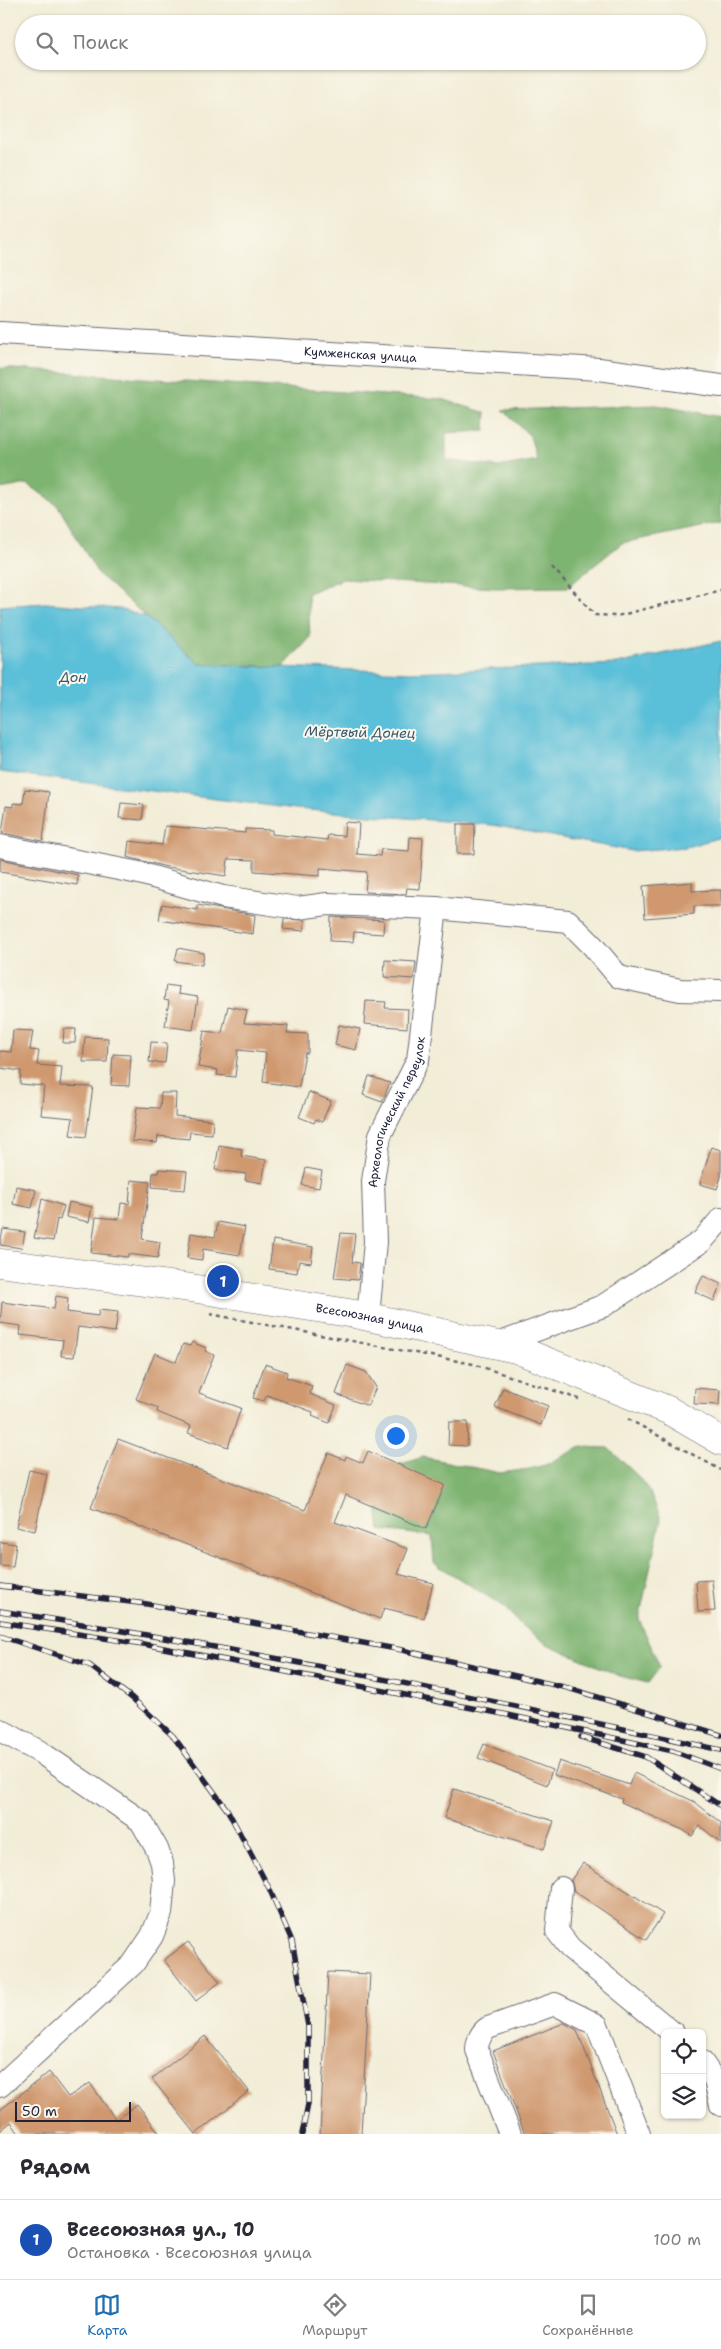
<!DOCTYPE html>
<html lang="ru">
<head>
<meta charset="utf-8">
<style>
	:root { --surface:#fff; --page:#f7f7f7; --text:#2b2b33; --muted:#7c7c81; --line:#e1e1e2; --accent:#1f6fb2 }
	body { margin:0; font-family:"Shantell Sans",sans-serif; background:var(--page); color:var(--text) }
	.controls { position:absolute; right:15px; bottom:15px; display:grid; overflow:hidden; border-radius:8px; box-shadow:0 1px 4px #0004 }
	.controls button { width:45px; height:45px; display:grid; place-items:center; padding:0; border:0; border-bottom:1px solid var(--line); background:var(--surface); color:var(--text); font:25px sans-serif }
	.scale { position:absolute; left:15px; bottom:12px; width:116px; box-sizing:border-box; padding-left:5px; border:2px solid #22223b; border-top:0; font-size:14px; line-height:18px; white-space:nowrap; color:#22223b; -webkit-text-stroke:4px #fbf7ec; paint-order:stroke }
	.you { position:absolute; left:395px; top:1435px; width:18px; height:18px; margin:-12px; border:4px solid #fff; border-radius:50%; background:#1a73e8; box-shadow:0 0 0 8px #1a73e833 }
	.badge { display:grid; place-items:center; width:32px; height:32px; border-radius:50%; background:var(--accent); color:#fff; font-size:16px; font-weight:700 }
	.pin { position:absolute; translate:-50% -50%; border:2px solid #fff; box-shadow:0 1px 5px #0006 }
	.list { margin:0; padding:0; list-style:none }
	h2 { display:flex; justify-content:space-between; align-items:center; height:65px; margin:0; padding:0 20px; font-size:21px }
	h2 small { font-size:16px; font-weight:400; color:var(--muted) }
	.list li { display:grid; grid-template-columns:32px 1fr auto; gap:15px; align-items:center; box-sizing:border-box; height:80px; padding:0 20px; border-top:1px solid var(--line) }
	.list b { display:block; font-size:19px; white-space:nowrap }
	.list p { margin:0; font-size:16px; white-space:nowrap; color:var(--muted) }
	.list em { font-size:16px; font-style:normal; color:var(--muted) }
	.icon { flex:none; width:28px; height:28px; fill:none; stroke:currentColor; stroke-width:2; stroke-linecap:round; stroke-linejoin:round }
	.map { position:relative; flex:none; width:721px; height:2134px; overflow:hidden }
	.search { position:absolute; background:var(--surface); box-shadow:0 1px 4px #0004; left:15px; right:15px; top:15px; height:55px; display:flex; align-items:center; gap:12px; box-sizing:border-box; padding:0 18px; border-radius:28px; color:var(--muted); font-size:19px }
	.sheet { height:145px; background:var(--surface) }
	nav { display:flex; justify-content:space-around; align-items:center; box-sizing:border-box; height:70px; border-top:1px solid var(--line); background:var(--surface); font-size:14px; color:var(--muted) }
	nav a { display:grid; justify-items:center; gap:2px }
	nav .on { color:var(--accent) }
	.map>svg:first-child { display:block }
	.forest { fill:#7eb471; stroke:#506b56 }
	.water { fill:#5abfd8; stroke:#3e708a }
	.building { fill:#cf986e }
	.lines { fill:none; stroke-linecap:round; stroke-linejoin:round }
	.minor-casing { stroke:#6b6972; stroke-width:24 }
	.highway-casing { stroke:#6b6972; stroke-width:29 }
	.path { stroke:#6b6972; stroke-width:2.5; stroke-dasharray:4 4; stroke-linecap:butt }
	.minor { stroke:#fff; stroke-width:22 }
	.highway { stroke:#fff; stroke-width:28 }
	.rail-casing { stroke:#22223b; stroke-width:5.5 }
	.rail { stroke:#fbf7ec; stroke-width:4; stroke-dasharray:11; stroke-linecap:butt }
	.labels { text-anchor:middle; stroke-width:4; stroke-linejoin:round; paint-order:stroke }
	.street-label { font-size:12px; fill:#22223b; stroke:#fbf7ec }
	.water-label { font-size:14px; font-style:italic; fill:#365972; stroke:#fbf7ec }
</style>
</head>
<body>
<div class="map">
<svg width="721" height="2134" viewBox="0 0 721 2134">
	<rect width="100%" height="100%" fill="#fbf7ec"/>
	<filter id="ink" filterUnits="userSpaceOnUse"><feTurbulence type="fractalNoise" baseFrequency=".02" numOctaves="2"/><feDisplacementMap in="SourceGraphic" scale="10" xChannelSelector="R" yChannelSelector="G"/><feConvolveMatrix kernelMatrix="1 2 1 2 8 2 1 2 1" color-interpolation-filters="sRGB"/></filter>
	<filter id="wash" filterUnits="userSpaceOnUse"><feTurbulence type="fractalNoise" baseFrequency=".0096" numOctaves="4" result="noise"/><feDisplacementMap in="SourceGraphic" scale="20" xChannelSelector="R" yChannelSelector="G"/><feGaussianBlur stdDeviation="1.12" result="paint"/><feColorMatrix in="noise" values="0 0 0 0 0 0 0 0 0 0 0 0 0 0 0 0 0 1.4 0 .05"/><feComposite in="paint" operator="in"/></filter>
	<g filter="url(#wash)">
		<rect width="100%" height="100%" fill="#f2edd7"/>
		<path class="forest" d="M0,368l442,31 44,14 -1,18 -39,2v27l52,7 39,-7 -7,-24 -27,-26 154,-5 64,12v106l-99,20 -54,44 -73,1 -152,-9 -35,14 2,45 -27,29 -84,-3 -101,-90 -40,-68 -30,-22 -28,5z
			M581,1447l27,1 29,27 13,17 11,27 -22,100 21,48 -12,16 -28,-7 -73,-32 -25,-18 -19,-20 -69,-43 -2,-27 -52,-6 -7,-57 50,-16 77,16 29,-4 16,-4z"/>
		<path class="water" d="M45,603l75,6 26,8 53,47 211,8 207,-8 104,-23v196l-35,10 -54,4 -140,-26 -196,-16 -296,-37v-166z"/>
		<g id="blocks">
			<path class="building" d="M25,789l24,3 -6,49 -41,-8 4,-27 7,1v-4l10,1z
				M121,803l23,2 -2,15 -23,-2z
				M345,822l14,1 -2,31 23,2 1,-7 28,2 1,-14 13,1 -3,51 -13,-1 -1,6 -41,-2 2,-20 -47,-4v8l-66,-5v-11l-26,-1 -2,17 -59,-9 -40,-10 2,-16 33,4 3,-19 80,7v-4l27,1v4l55,6 1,-5 16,1z
				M457,824h18l-1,30h-17z
				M0,859l78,16 -1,10 -77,-13z
				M692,882v9l29,-1v16h-27v8l-49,4 -2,-32z
				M162,904l35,6v-5l58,10 -2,19 -94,-14z
				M331,917l53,3 -1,14 -29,-2 -1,10 -23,-1z
				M284,919l21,1 -1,11 -21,-2z
				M178,948l26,5 -2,12 -27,-4z
				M385,960l31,2 -2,17 -30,-2z
				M166,985l13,2 -1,7 20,3 -5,33 -28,-4 4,-25 -5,-1z
				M366,1001l20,1 -1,6 23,1 -1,19 -43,-4z
				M228,1006l19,4 -3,13 44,3 -1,7 21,1v19h-3l-6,34 -36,-5 3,-29 -28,-3 -3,27 -18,-2 1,-5 -20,-3 6,-36 18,2z
				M339,1025l21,4 -4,21 -21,-5z
				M64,1029h12l-1,14h-12z
				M13,1030l20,1 -3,19 9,1 -2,14 25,2 -2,19 33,1 -7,50 -16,-2 3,-17 -32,-3 3,-29 -24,-2 1,-13 -21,-3v-17l11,1z
				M85,1037l23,1 -1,24h-24z
				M151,1042l16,1 -2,20 -16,-1z
				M113,1054l18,1 -2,31 -18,-1z
				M369,1076l21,7 -8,19 -19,-7z
				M309,1092l22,9 -9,21 -6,-3 -2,4 -15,-6z
				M161,1093h15l-1,23 38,4 -1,14 -22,-2 -1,7 -31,-3 -1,7 -25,-2 5,-34 23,1z
				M219,1145l23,4 -1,7 25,4 -4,23 -17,-3 1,-6 -31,-4z
				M711,1147l10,3v27l-4,12 -17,-5z
				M306,1168l16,3 -3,17 -17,-3z
				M159,1169l28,2 -2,19 -33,-3 1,-14h5z
				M131,1180l19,2 -8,57 18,3 -2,16 -30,-4v3l-37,-4 5,-36 23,2 2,-16 8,1z
				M16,1186l20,4 -4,18 -19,-4z
				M42,1199l22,7 -4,14 -3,-1 -4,22 -19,-3z
				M69,1202l23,5 -3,15 -23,-5z
				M218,1222l27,5 -5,28 -37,-6 -1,11 -15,-2 4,-25 24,4z
				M3,1229l22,3 -3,16 -22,-3z
				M341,1233l14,1 -3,28 8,1 -2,17 -24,-2z
				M273,1240l40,7 -2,16 -12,-2 -2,12 -28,-4z
				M703,1276l18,8 -7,17 -19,-9z
				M56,1296l12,2 -1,14 31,4 1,-6 19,2 -3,20 -37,-5 -4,30 -13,-1 2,-16 -43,-5 1,-9 -21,-3 2,-21 52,7z
				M192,1342l14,6 -1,3 9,4 -15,38 42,15 -13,39 -40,-14 3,-7 -34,-14 1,-4 -22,-9 19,-46 21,9 7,-18 7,2z
				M265,1364l22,8 -1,5 26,9 -2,8 26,11 -7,18 -17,-7 1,-4 -46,-17 -3,6 -11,-3z
				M347,1365l19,7 10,15 -8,19 -32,-12z
				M503,1388l45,18 -7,19 -46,-18z
				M695,1388l25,2 -1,15 -25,-1z
				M449,1422h19l-1,24 -19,-1z
				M118,1439l187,71 23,-57 17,7 1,-4 17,7 5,-12 77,34 -19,44 -80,-34 -11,27 73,27 -10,25 35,9 -9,35 -40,-10 -4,11 -289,-111z
				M29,1470l18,4 -12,57 -19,-4z
				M0,1542l16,2 -3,23 -13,-1z
				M712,1580l3,31 -17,1 -2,-31z
				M484,1744l68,26 -5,15 -69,-27z
				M559,1761l70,24 5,-12 61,29 26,21v20l-21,-17 -8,10 -9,-6 -62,-28 1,-3 -68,-24z
				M454,1789l100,32 -10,28 -100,-31z
				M583,1863l80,51 -17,26 -72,-49 -3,-11z
				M188,1942l32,40 -24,19 -32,-41z
				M328,1972l42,2 -9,160h-41z
				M564,2023l13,7 40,104h-92l-32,-83z
				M205,2036l44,55 -53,43 -44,-55z
				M49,2072l19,25 22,-14 26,37 21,-16 23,30h-141l-8,-12 -11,9v-21z"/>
		</g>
	</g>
	<g filter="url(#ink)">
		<use href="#blocks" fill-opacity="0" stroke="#6b6972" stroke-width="1"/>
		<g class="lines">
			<defs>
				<g id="minor">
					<path id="s1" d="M0,333l599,36 122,17"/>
					<path d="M0,846l139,27 84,24 75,11 29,-4 109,4 132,13 24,24 27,32 61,13 41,1"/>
					<path id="s2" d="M368,1317l7,-75 -2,-61 7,-46 38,-75 18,-152"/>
					<path d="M495,1345l108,-39 99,-65 19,-22"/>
					<path d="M0,1730l40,22 101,69 16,28 5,14 2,18 -3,32 -9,23 -19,28 -133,122"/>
					<path d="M561,1888l-4,43 13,17 103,85"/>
					<path d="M702,2062l13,19 6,24"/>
					<path d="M510,2134l-33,-84c0,-8 4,-18 11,-22l67,-24 42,21 42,109"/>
				</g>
				<g id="highway">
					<path id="s3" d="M0,1263l191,25 164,26 161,35 152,61 53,31"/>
				</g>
			</defs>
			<use href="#minor" class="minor-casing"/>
			<use href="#highway" class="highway-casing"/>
			<path class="path" d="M552,567l43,48 22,1 104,-26
				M210,1314l263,50 106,35
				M628,1419l93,51"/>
			<use href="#minor" class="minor"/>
			<use href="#highway" class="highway"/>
			<defs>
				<path id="rail" d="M0,1586l147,18 255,46 166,38 153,47
					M0,1611c242,37 482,87 721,139
					M0,1622l143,22 365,71 165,36 48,18
					M0,1636l89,29 43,33 41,38 55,75 41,77 23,53 16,85v78l-6,30
					M581,1737l65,20 75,49"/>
			</defs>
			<use href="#rail" class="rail-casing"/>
			<use href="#rail" class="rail"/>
		</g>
	</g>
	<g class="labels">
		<g class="street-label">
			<text dy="4" stroke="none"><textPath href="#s1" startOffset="361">Кумженская улица</textPath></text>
			<text dy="4" stroke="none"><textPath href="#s2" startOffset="210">Археологический переулок</textPath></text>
			<text dy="4" stroke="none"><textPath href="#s3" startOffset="374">Всесоюзная улица</textPath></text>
		</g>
		<g class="water-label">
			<text x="73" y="682">Дон</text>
			<text transform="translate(360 732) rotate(1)" y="5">Мёртвый Донец</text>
		</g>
	</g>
</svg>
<div class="controls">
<button><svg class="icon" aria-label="locate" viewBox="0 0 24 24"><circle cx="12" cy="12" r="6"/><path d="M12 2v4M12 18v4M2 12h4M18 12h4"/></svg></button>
<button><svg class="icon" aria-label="layers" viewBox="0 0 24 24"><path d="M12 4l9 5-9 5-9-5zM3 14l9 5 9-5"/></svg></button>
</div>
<div class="scale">50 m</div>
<div class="you"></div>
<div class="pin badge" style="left:223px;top:1281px;background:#1a4fb4">1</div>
<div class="search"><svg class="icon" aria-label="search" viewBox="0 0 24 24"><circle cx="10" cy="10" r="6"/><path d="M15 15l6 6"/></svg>Поиск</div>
</div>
<section class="sheet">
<h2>Рядом<small></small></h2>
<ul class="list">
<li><span class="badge" style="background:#1a4fb4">1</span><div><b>Всесоюзная ул., 10</b><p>Остановка · Всесоюзная улица</p></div><em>100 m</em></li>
</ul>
</section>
<nav>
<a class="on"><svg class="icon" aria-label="map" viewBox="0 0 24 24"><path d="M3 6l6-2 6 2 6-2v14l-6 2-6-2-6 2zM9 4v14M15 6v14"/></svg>Карта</a>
<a><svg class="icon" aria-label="directions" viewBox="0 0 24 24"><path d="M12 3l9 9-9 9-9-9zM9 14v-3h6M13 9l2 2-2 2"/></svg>Маршрут</a>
<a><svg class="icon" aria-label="saved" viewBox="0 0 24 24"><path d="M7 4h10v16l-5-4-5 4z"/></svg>Сохранённые</a>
</nav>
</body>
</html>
